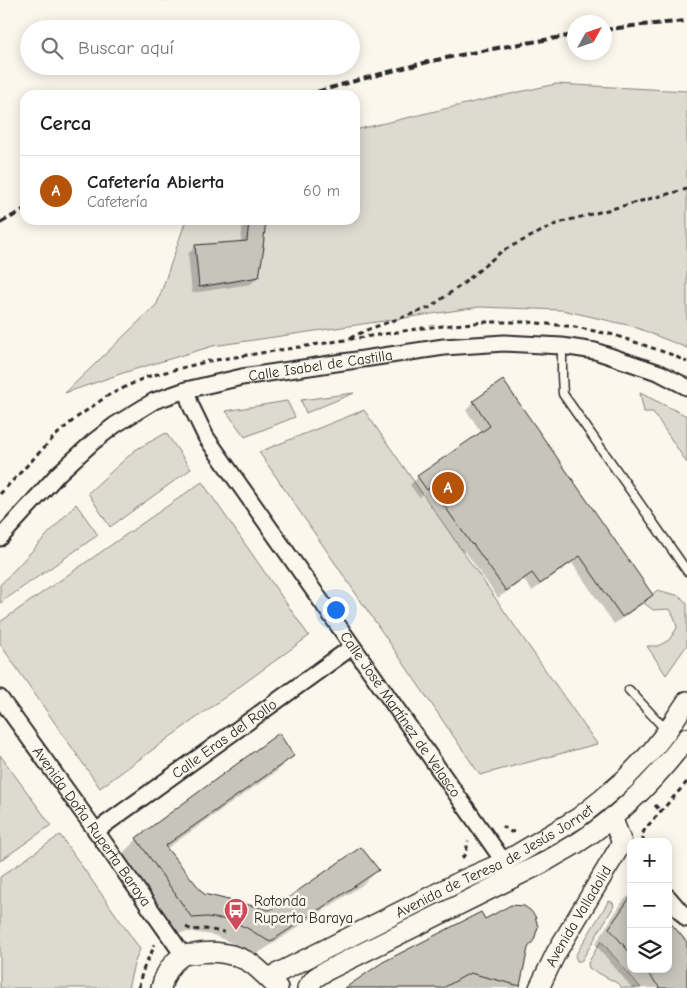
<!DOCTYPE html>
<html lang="es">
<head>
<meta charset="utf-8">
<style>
	:root { --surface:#fff; --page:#f2f2f2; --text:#202124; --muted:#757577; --line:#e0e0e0; --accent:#b45309 }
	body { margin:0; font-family:"Comic Neue",sans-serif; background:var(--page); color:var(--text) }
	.controls { position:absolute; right:15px; bottom:15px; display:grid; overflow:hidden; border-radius:10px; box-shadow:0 2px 12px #0003 }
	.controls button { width:45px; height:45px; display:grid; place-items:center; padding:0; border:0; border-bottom:1px solid var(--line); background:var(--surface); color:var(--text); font:25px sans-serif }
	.compass { position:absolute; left:567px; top:15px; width:45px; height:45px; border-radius:50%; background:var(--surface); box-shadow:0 2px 12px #0003; rotate:50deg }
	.you { position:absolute; left:335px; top:609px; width:18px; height:18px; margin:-12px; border:4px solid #fff; border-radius:50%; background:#1a73e8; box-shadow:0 0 0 8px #1a73e833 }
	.badge { display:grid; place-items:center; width:32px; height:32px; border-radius:50%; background:var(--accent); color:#fff; font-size:16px; font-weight:700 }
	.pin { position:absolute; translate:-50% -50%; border:2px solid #fff; box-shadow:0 1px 5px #0006 }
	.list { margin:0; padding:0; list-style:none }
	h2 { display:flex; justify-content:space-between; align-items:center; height:65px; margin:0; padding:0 20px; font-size:21px }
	h2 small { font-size:16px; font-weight:400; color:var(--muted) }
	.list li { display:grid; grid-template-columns:32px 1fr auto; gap:15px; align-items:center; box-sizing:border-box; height:70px; padding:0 20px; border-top:1px solid var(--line) }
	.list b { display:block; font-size:19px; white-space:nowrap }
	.list p { margin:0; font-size:16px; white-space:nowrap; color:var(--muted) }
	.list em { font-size:16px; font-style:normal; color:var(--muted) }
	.icon { flex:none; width:28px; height:28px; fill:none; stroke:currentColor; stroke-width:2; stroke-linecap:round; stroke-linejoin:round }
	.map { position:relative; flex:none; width:687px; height:988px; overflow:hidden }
	.search { position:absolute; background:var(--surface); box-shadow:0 2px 12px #0003; left:20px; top:20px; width:340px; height:55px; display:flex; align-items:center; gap:12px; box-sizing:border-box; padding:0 18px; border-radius:28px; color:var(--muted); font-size:19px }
	.panel { position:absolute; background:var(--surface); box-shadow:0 2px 12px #0003; left:20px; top:90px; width:340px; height:135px; border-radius:15px }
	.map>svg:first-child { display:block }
	.green { fill:#dddad0; stroke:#84827e }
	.shadow { fill:#0003 }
	.building { fill:#c7c4bc; stroke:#2b2b2b }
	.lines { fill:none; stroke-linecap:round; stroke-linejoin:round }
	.service-casing { stroke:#2b2b2b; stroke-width:11 }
	.minor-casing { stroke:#2b2b2b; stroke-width:19 }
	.tertiary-casing { stroke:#2b2b2b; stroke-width:22 }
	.path { stroke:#2b2b2b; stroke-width:3; stroke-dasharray:5 4; stroke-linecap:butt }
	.service { stroke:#fbf7ec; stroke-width:8 }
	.minor { stroke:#fbf7ec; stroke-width:15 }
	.tertiary { stroke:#fbf7ec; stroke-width:19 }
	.rail { stroke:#2b2b2b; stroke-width:4; stroke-dasharray:8 4; stroke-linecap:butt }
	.labels { text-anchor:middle; stroke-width:5; stroke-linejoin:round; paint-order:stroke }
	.street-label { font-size:15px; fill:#2b2b2b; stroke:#fbf7ec }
	.poi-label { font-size:15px; fill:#2b2b2b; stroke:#fbf7ec; text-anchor:start }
</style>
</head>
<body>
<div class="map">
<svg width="687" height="988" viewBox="0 0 687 988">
	<rect width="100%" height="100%" fill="#fbf7ec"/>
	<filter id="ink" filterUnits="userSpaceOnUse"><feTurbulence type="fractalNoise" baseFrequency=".02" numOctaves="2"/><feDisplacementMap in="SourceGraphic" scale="10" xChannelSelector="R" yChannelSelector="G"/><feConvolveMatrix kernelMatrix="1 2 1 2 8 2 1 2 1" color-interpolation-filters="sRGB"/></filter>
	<g filter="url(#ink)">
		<path class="green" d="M556,84l131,7v257l-55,-22 -70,-16 -83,-3 -266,39 -87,26 -61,21 92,-89 29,-84h169v-90l119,-28z
			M354,393l-48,20 -5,-13z
			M640,393l47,23v47l-34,-51h-9z
			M287,401l8,16 -50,20 -19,-26z
			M364,410l233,334 -117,31 -221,-323z
			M166,433l25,36 -81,58 -22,-34 47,-43z
			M202,482l107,154 -209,152 -100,-144v-22z
			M76,504l22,31 -98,68v-18z
			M657,590l23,6 7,8v41l-21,30 -19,-29h11l11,-6 8,-12 -2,-9 -5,-10 -17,1 -9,-7z
			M0,755l51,70 -51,36z
			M60,835l80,114 -6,15 -6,24h-128v-111z
			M610,901l3,2 1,3 -32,54 -2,1h-3l-2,-5 33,-54z
			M601,941l40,47h-19l-5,-5 -28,-15 -1,-5z"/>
		<path class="shadow" d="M163,0h10l-6,2z
			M243,220h21l-6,56 -7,8 -59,9 -4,-39 8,-8 45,-3z
			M503,382l148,213 -7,8 -30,21 -42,-61 -40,28 -8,-11 -26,18 -33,-47 -2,1 -40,-58 -4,3 -9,-12 8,-8 64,-44 -16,-23 8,-8z
			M292,756l-15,15 -111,78 38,46 66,17 108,-42 -16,15 -108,71 -22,-13 -19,-8 -22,-3 -14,1 -55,-79 15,-15z
			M631,894v75h37l19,-25v44h-55l-37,-44 28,-43z
			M485,921l42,27 -9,37 -2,3h-163z"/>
		<path class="building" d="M249,220h17l-3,27h1l-5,30 -60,10 -4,-42 52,-4z
			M503,380l150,215 -31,22 -42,-61 -40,28 -8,-11 -26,18 -33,-47 -1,1 -41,-58 -4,3 -10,-14 73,-50 -17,-25z
			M279,733l15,23 -129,90 39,48 66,16 91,-63 18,23 -109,72 -23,-14 -18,-8 -22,-3 -15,1 -56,-80z
			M631,896v58l-22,-26z
			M511,905l13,1 6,4 5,6 3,11 -4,13 -6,8 -8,38 -50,-13 -27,15h-98l38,-26 98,-50 4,7z
			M668,920l19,22v46h-27l-16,-19h24z"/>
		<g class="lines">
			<defs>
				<path id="service" d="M562,346v30l1,18 124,177
					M629,690l37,40"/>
				<g id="minor">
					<path id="s1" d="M186,390l5,16 15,31 298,425"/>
					<path id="s2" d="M0,538l59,-65 34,-31 22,-17 39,-24 32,-11 56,-13 202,-30 60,-4 58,3 33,5 65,22 27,14"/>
					<path id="s3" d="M0,698l96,133 87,124"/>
					<path id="s4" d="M96,831l256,-184"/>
					<path d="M668,897l19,22"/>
				</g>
				<g id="tertiary">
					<path id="s5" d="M268,978l197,-99 39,-17 74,-44 24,-19 23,-20 25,-26 17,-22 20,-30"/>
					<path d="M161,988c3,-12 10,-25 21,-32 3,-2 7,-2 11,-2 20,-4 42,-1 59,10 9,7 18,16 26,24"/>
					<path d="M307,988l8,-10 9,-6 221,-110c11,-7 23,-13 34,-20 42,-27 78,-64 108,-104"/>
					<path id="s6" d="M539,988l17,-35 66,-110 -10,-26"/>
				</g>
			</defs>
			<use href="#service" class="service-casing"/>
			<use href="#minor" class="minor-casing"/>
			<use href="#tertiary" class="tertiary-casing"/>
			<path class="path" d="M350,338l19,-9 60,-21 35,-25 38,-32 56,-28 129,-34
				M0,494l55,-58 21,-18 31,-22 39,-19 63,-16 214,-33 61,-6h45l46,5 39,8 56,19 17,8
				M655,805l6,7
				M502,826l9,6 5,-1
				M644,842l-2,-7 3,-6 42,-47
				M462,858l4,-5 2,-12
				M186,927l6,3 13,-1 19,3
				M139,988c1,-9 3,-16 7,-25 3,-7 7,-11 8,-19"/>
			<use href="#service" class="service"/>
			<use href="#minor" class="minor"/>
			<use href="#tertiary" class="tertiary"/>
			<path class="rail" d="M604,30l28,-4 55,-5
				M306,95c41,-12 81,-23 122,-33 48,-11 98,-19 146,-27
				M0,223l25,-14"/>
		</g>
	</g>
	<defs>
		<symbol id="bus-pin" viewBox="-11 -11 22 30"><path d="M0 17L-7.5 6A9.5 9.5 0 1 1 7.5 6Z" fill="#d1495b" stroke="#fbf7ec"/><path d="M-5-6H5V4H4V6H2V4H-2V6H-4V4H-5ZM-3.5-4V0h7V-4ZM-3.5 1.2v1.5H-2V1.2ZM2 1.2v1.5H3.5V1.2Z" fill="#fff"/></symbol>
	</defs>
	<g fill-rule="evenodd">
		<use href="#bus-pin" x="222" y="896" width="28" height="38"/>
	</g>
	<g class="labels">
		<g class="street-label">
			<text dy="5" stroke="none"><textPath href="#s2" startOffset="378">Calle Isabel de Castilla</textPath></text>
			<text dy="5" stroke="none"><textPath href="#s1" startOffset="390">Calle José Martínez de Velasco</textPath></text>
			<text dy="5" stroke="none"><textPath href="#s4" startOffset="158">Calle Eras del Rollo</textPath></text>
			<text dy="5" stroke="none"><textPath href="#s3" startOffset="158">Avenida Doña Ruperta Baraya</textPath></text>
			<text dy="5" stroke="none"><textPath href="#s5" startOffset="255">Avenida de Teresa de Jesús Jornet</textPath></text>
			<text dy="5" stroke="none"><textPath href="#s6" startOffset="82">Avenida Valladolid</textPath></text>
		</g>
		<g class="poi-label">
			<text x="254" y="906">Rotonda<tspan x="254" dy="17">Ruperta Baraya</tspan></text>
		</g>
	</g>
</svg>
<div class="controls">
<button>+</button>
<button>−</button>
<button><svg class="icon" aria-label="layers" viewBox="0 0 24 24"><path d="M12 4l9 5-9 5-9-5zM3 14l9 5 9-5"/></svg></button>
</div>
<svg class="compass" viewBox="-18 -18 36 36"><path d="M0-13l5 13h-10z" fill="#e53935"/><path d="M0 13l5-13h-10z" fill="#757577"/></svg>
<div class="you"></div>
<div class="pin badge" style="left:448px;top:488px">A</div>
<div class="search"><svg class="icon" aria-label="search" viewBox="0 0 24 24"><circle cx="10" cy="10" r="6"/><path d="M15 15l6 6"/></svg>Buscar aquí</div>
<section class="panel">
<h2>Cerca<small></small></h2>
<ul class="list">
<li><span class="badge">A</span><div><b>Cafetería Abierta</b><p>Cafetería</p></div><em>60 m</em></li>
</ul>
</section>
</div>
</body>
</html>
